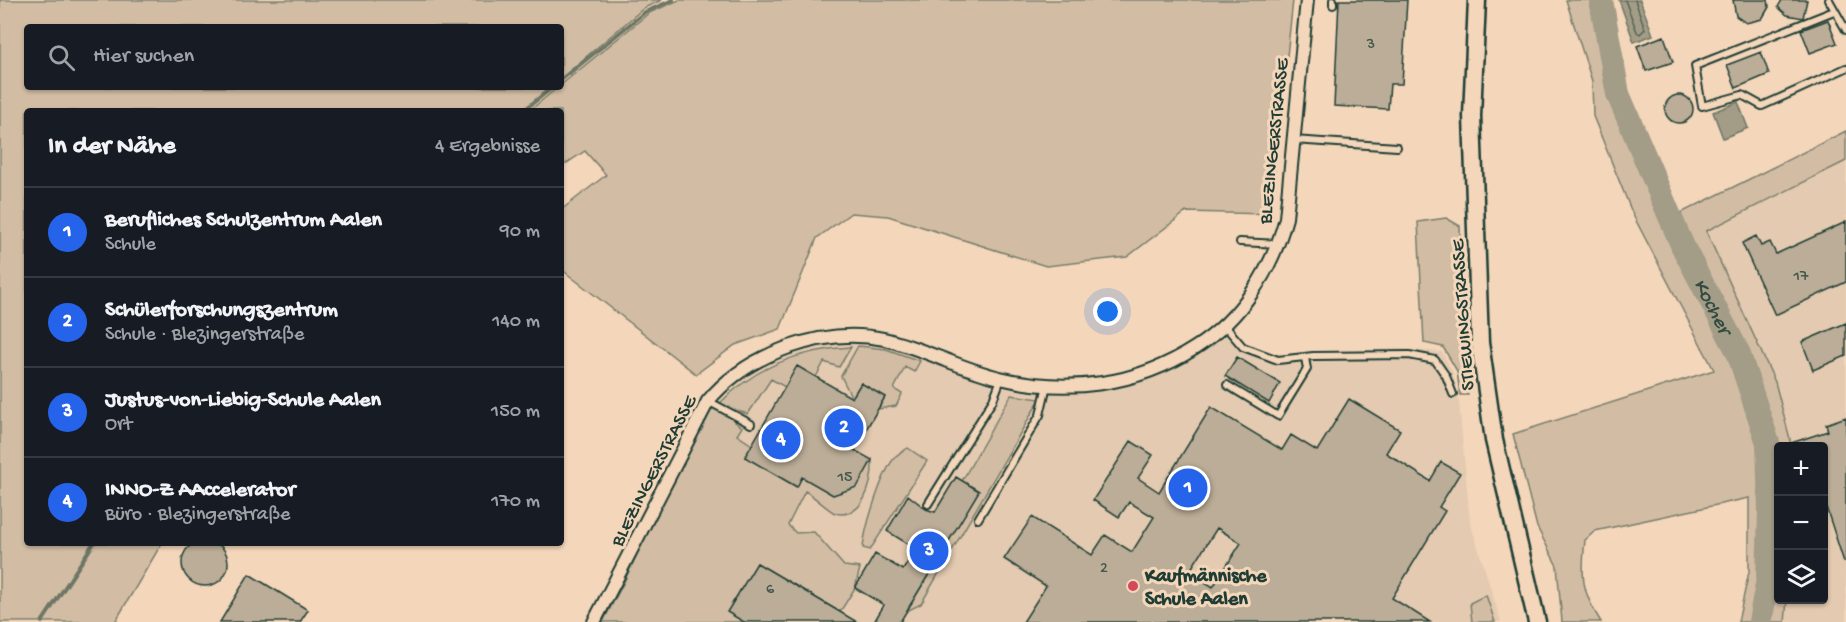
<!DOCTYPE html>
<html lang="de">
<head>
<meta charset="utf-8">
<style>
	:root { --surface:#171b24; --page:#20242c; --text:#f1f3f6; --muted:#9ea1a6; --line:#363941; --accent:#2563eb }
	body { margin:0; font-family:"Gochi Hand",sans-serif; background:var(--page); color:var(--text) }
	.controls { position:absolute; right:18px; bottom:18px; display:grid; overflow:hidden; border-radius:6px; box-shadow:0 2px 4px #0004 }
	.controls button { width:54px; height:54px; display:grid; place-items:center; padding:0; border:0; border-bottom:2px solid var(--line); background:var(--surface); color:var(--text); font:30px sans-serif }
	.you { position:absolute; left:1108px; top:312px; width:21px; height:21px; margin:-15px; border:4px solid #fff; border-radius:50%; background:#1a73e8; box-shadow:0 0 0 9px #1a73e833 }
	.badge { display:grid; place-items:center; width:39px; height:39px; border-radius:50%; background:var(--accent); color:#fff; font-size:20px; font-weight:700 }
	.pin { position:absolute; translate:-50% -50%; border:3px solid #fff; box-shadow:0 2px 6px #0006 }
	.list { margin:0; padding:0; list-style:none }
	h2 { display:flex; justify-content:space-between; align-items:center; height:78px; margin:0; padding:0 24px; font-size:26px }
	h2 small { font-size:20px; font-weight:400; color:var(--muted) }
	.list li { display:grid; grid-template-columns:39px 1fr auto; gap:18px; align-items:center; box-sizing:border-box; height:90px; padding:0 24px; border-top:2px solid var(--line) }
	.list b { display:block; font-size:22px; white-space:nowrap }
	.list p { margin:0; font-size:20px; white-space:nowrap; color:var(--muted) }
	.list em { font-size:20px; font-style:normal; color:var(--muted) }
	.icon { flex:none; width:33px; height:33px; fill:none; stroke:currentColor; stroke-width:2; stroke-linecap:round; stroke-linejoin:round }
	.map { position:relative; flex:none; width:1846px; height:622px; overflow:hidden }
	.search { position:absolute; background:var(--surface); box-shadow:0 2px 4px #0004; left:24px; top:24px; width:540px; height:66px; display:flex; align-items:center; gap:15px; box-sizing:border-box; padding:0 21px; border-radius:6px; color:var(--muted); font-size:22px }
	.panel { position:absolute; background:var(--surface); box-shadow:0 2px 4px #0004; left:24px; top:108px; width:540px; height:438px; border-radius:6px }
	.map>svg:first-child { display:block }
	.built { fill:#e3cab0 }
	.green { fill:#d2bda4; stroke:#787d6c; stroke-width:1.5 }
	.water { fill:#a39c87; stroke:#6e7666; stroke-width:1.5 }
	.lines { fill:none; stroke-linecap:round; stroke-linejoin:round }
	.shore { stroke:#546355; stroke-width:1.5 }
	.stream { stroke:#6e7666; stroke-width:4 }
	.river { stroke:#a39c87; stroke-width:24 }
	.building { fill:#bbad97; stroke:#1f3d34; stroke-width:1.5; fill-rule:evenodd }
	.lane-casing { stroke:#1f3d34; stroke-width:10 }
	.street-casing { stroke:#1f3d34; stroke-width:16 }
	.secondary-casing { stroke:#1f3d34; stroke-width:21 }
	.lane { stroke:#f4d6ba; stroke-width:6 }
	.street { stroke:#f4d6ba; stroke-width:12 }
	.secondary { stroke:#f4d6ba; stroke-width:16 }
	.poi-dot { fill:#d1495b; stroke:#f4d6ba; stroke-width:2 }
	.labels { text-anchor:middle; stroke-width:6; stroke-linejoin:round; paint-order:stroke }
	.number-label { font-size:16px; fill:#46594d }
	.street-label { font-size:20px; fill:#1f3d34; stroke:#f4d6ba }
	.poi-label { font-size:20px; font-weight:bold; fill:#1f3d34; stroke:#f4d6ba; text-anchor:start }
	.water-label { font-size:21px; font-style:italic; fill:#334b40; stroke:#f4d6ba }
</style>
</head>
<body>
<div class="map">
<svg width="1846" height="622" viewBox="0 0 1846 622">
	<rect width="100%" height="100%" fill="#f4d6ba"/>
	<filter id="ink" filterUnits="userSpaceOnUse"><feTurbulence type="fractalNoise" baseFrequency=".0167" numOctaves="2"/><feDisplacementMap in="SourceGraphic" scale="12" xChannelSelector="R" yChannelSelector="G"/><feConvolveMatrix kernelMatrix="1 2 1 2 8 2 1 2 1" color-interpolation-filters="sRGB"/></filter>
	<g filter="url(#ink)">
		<path class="built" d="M1846,161v461h-61l2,-22h37v-154h-34l-15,-64 -69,-151z
			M1224,327l19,20 35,13 12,-7 111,-4 41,3 11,21 6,30 11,119 31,100h-898l111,-216 9,-23 35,-22 88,-25 72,14 138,37 73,-9z"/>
		<path class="green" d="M0,0h662l-18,8 -83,70v-51h-534v60h523l-28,24h-495v432h65l-43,69 45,-69h68l-47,79h-115z
			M679,0h614l-23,214 -84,-2 -59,45 -81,9 -158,-50 -37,-3 -34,25 -37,91 -45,16 -39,29 -135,-105v-59l45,-35 -21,-24 -24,16v-56h-32l120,-98z
			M1566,0h42l18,94 51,121 169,-84v30l-140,70 69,151 15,57v7h-12v154h9l-2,22h-47l11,-50v-74l-154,33 -10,9c-4,36 -4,51 16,82h-39l-5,-56 -20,-39 -24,-93 201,-64 -81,-155 -40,-99 -1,-35z
			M1446,218l14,8 3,126 5,43h-8l-3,-24 -14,-24 -19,-4 -6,-121z
			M858,346l28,3 34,12 -6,11 -9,-5 -11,22 8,5 -6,12 -18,3 7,-12 -24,-14 -9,15 -11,-22z
			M851,347l-12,20 -15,-5 -8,15 -31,10 -14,-8 -23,35 -30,-9c37,-38 80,-55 133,-58z
			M1011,395l29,4 -119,205 -14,7 71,-120 -16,-10z
			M714,406l24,11 -3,5 7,5 -5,8 15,10 -7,12 51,30 6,-10 31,18 23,-8 16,-27c1,22 -8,60 -37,53 -6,-2 -21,-17 -30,-22l-17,34 8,8 18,-1 30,34 16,2 -5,20 -15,24 -83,-49 -29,49 16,10h-141l21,-40 73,-157z
			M908,448l19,13 -57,89 -7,-2c2,-21 19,-77 33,-92 3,-3 9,-6 12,-8z
			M1486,595l9,27h-23l-2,-19z"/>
		<path class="water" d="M1619,0h21l13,35 -19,7z
			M1738,102l10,26 -25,10 -10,-26z"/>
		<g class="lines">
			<path class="shore" d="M1625,0l12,32 3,2 5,-5 -10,-29"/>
			<path class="stream" d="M561,80l84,-68 28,-12
				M523,111l30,-24
				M42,622l52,-79"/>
			<path class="river" id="s1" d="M1601,0l17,94 65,153 55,105 30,91 2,68 -2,68 -8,43"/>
		</g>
		<path class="building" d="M1339,0h68l-5,84h-12l-2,25 -54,-3z
			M1733,0h35l1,7 -7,12 -16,4 -10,-7z
			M1782,0h25l-4,18 -16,-3 -9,-8z
			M1828,20l9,23 -27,10 -9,-23z
			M1664,36l9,26 -27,9 -9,-25z
			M1761,52l8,22 -33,14 -9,-23z
			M1665 109a14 14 0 1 1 28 0a14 14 0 1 1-28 0Z
			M1846,222v60l-71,33 -33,-72 14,-7 5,10 9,-4 6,12z
			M1846,323v33l-33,14 -11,-28z
			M1237,357l43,26 -11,20 -44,-27z
			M797,366l55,32 9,-15 24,14 -31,53 18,10 -15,27 -24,8 -31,-18 -5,10 -52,-30z
			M1349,399l51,31 -14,23 44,28 11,-19 19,11 -21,34 6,4 -53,87 38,24h-407l23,-36 -42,-27 28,-42 60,38 13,-20 27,17 22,-35 -25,-15 -10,15 -26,-17 38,-59 22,14 -15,23 21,14 52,-85 71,43 9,-15 26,16zM1217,528l24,15 -28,44 -24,-15z
			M1846,417v145h-2l-20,-61v-54l-36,-3 40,-13 -2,-7z
			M956,477l23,14 -79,131h-26l10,-17 -29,-17 20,-34 28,16 13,-21 -29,-18 21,-36 18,14 9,3z
			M182 563a23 23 0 1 1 46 0a23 23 0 1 1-46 0Z
			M757,563l83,49 17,10h-113l-17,-10z
			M249,574l59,36 -8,12h-80z"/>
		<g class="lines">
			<defs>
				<path id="lane" d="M1829,0l17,30
					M1333,5v-5
					M1834,11l-139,55 7,40 40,-11 20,11 84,-38
					M1293,140l104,7
					M1240,242l39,2
					M1225,326l18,21 35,13 35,-4 96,-1 26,5 11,16 7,18
					M1227,385l51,31 29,-47 -2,-11
					M708,401l43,23
					M928,504l65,-104 8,-21
					M978,519l62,-104 7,-30"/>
				<path id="street" d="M594,622l114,-221c39,-47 115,-75 176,-62 39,9 76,30 116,39 67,16 136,8 195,-30 47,-30 77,-78 91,-130l21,-218"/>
				<path id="secondary" d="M1477,0l-5,116 8,227 14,97 43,182"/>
			</defs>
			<use href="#lane" class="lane-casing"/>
			<use href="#street" class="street-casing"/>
			<use href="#secondary" class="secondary-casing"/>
			<use href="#lane" class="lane"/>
			<use href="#street" class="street"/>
			<use href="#secondary" class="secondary"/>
		</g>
	</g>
	<circle class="poi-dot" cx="1133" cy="586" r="6"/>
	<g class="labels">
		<g class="number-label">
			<text x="1371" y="48">3</text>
			<text x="1801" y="280">17</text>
			<text x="845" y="481">15</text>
			<text x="1104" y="572">2</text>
			<text x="770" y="593">6</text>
		</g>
		<g class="street-label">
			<text transform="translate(1272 141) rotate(-84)" y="7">BLEZINGERSTRASSE</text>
			<text transform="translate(1461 315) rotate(-94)" y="7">STIEWINGSTRASSE</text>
			<text transform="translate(652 470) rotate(-63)" y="7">BLEZINGERSTRASSE</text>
		</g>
		<g class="poi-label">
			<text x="1145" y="581">Kaufmännische<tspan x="1145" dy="23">Schule Aalen</tspan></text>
		</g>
		<g class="water-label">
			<text dy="7" stroke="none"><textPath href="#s1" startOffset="328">Kocher</textPath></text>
		</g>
	</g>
</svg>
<div class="controls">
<button>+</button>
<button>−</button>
<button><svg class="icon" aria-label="layers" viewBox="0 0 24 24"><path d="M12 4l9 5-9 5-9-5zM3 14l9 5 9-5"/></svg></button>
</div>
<div class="you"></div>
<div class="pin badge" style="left:1188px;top:488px">1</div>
<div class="pin badge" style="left:844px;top:428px">2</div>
<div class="pin badge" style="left:929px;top:551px">3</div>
<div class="pin badge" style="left:781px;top:440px">4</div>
<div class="search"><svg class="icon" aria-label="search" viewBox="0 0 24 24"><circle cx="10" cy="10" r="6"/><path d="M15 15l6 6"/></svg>Hier suchen</div>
<section class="panel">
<h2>In der Nähe<small>4 Ergebnisse</small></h2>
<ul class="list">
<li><span class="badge">1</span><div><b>Berufliches Schulzentrum Aalen</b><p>Schule</p></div><em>90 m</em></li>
<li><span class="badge">2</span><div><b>Schülerforschungszentrum</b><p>Schule · Blezingerstraße</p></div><em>140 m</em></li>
<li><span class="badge">3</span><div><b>Justus-von-Liebig-Schule Aalen</b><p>Ort</p></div><em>150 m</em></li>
<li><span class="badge">4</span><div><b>INNO-Z AAccelerator</b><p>Büro · Blezingerstraße</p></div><em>170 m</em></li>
</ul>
</section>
</div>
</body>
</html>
